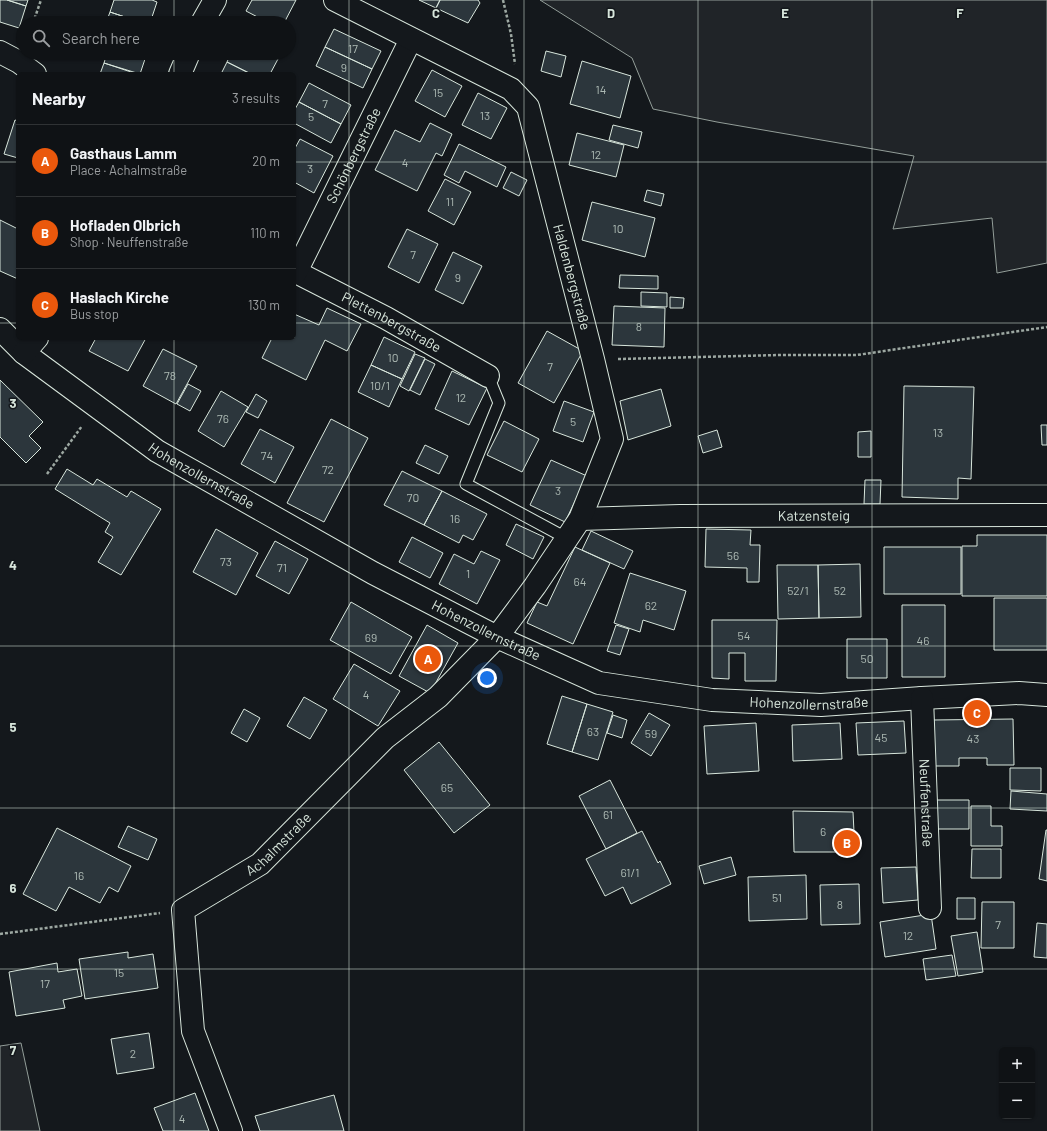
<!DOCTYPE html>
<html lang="en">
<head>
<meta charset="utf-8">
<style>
	:root { --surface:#0f1215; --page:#1d2022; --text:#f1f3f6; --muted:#9b9ea0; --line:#2f3234; --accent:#ea580c }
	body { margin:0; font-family:Barlow,sans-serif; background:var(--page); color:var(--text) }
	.controls { position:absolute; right:12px; bottom:12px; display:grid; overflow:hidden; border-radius:6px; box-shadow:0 1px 3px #0004 }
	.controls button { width:36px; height:36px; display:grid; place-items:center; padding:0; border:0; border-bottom:1px solid var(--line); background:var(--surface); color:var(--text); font:20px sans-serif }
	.you { position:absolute; left:487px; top:678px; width:14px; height:14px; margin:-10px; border:3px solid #fff; border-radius:50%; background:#1a73e8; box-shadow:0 0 0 6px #1a73e833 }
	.badge { display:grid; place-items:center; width:26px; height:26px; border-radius:50%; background:var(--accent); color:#fff; font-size:13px; font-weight:700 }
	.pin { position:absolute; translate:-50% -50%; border:2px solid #fff; box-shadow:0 1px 4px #0006 }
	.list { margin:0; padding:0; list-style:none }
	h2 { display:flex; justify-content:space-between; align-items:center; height:52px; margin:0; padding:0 16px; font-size:17px }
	h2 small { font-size:13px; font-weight:400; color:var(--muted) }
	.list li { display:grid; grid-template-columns:26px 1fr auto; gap:12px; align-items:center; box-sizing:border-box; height:72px; padding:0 16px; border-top:1px solid var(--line) }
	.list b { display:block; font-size:15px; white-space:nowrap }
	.list p { margin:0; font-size:13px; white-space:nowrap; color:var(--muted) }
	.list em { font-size:13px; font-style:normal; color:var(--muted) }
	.icon { flex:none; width:22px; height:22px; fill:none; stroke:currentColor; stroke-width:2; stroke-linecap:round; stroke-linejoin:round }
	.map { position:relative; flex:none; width:1047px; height:1131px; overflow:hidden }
	.search { position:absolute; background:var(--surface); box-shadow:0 1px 3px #0004; left:16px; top:16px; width:280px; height:44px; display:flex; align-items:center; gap:10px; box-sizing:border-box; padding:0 14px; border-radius:22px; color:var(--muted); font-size:15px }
	.panel { position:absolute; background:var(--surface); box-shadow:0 1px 3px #0004; left:16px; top:72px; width:280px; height:268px; border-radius:6px }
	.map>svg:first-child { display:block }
	.green { fill:#202428; stroke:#939e99 }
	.building { fill:#2c363c; stroke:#d8e6dc }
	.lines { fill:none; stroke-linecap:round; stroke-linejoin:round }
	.lane-casing { stroke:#d8e6dc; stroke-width:13 }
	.street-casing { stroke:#d8e6dc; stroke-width:24 }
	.path { stroke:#9da8a2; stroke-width:2.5; stroke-dasharray:3 2; stroke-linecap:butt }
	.lane { stroke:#14181c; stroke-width:11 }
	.street { stroke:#14181c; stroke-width:22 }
	.grid { fill:none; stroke:#d8e6dc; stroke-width:1; stroke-opacity:0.55 }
	.labels { text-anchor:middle; stroke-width:3; stroke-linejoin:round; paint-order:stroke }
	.number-label { font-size:12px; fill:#adbab4 }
	.street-label { font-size:14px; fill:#d8e6dc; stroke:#14181c }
	.grid-label { font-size:13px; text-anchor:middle; font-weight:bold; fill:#d8e6dc; stroke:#14181c; stroke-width:3; stroke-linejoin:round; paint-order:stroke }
</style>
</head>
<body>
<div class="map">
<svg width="1047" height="1131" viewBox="0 0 1047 1131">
	<rect width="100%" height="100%" fill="#14181c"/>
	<path class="green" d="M540,0h507v263l-50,10 -5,-55 -99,11 21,-73 -197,-34 -64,-13 -21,-51z
		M21,1043l19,88h-40v-85z"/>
	<path class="building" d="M0,0h7l19,6 -7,22 -19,-6z
		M7,0h21l-2,6z
		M114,0h38l5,2 -7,21h-7l-33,-11z
		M252,0h44l-12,23h-15l-23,-12z
		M419,0h21l-4,8z
		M440,0h38l2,3 -12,20 -32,-15z
		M110,12l33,11h-37z
		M334,29l47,22 -9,18 -47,-22z
		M325,47l47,22 -9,19 -47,-22z
		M546,51l20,5 -5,21 -20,-6z
		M61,53h22l-2,6z
		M107,53h40l-7,21 -36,-11z
		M231,53h34l13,6 -8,15h-19l-24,-12z
		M582,61l49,15 -11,42 -50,-14z
		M227,62l24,12h-30z
		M104,63l33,11h-37z
		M432,70l30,16 -17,31 -30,-16z
		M309,83l42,22 -10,19 -42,-22z
		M478,93l29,15 -16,31 -29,-14z
		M299,102l42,22 -10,19 -37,-20v-12z
		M15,120l3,1v37l-14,-4z
		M430,123l22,11 -10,22 -6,-3 -19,38 -42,-21 20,-40 25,12z
		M613,125l29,7 -4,16 -29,-8z
		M577,133l47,12 -8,32 -47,-12z
		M300,139l33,17 -19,37 -20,-11v-32z
		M459,144l47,23 -9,20 -32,-16 -6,12 -15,-8z
		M511,172l16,8 -8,16 -16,-8z
		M445,179l26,13 -17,33 -26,-14z
		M647,190l17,4 -3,12 -17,-5z
		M592,202l63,16 -10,39 -63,-17z
		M0,220l18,9v50l-18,-8z
		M407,229l31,15 -19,39 -31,-16z
		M453,252l29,14 -19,38 -28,-14z
		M620,275l38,1v13l-39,-1z
		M641,292l26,1v14l-26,-1z
		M670,297l14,1 -1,10h-13z
		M614,306l51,2 -1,39 -52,-2z
		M327,308l34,16 -14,27 -22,-11 -19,40 -44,-22 10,-20h22v-24l25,11z
		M547,331l36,20 -29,52 -36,-20z
		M384,337l31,15 -13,27 -31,-14z
		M96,338h50l-18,33 -39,-20z
		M163,349l34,17 -21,38 -33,-18z
		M415,354l10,4 -16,33 -9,-5z
		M425,359l10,5 -15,31 -10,-5z
		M371,365l31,14 -13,28 -31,-15z
		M452,371l35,17 -18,37 -34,-16z
		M0,380l43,42 -14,14 12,12 -15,15 -26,-26z
		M188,384l13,7 -11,20 -13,-7z
		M904,386l70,1 -3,92 -13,-1v21l-56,-2z
		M661,389l10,37 -43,14 -8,-39z
		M221,391l27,16 -24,40 -26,-16z
		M256,394l11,7 -9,17 -12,-6z
		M564,401l30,11 -11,30 -30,-11z
		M331,419l37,19 -44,84 -37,-19z
		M504,421l35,18 -17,33 -35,-17z
		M1041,425h6v20h-5z
		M260,429l34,18 -19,36 -34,-19z
		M717,430l5,17 -19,6 -5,-17z
		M871,431v26h-13v-25z
		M425,445l23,11 -9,18 -23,-11z
		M551,460l36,16 -22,46 -35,-17z
		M67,469l26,16 4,-6 30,18 4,-6 30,18 -40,66 -23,-13 15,-25 -8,-5 5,-9 -55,-34z
		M402,471l40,20 -18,34 -40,-20z
		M865,480h16l-1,24h-16z
		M442,491l45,23 -14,26 -10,-5 -4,8 -35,-18z
		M516,524l28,13 -11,22 -27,-14z
		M216,529l42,24 -22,42 -43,-23z
		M706,529l45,1 -1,15h10l-1,37h-12v-14l-42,-1z
		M591,531l42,20 -9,18 -42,-19z
		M977,535h70v61h-85v-50h15z
		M412,537l31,16 -13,25 -31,-16z
		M275,541l33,18 -19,35 -33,-18z
		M575,547l35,16 -37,81 -46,-21 10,-21 10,4z
		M884,547h77v47h-77z
		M481,551l19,9 -23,44 -38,-20 15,-30 20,10z
		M860,564l1,53 -42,1 -1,-53z
		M777,565h41l1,53 -41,1z
		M630,573l56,18 -12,39 -31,-10 -3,12 -26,-9z
		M994,598h53v52h-53z
		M351,602l61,35 -21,37 -61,-34z
		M902,605h43v72h-43z
		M712,620h65l-1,61h-31v-28h-16v26l-17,-1z
		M427,625l31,18 -28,50 -31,-17z
		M616,625l13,4 -9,26 -13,-4z
		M847,639h40v39h-40z
		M354,664l46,27 -22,35 -45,-27z
		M562,696l25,8 -15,48 -25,-8z
		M304,697l23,13 -17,29 -23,-13z
		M587,704l26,8 -15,48 -26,-8z
		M244,709l16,9 -13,24 -16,-9z
		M649,713l21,12 -19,31 -20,-13z
		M613,715l14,5 -5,18 -15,-5z
		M1013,719l1,46h-27v-7h-28v8h-26l-1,-46z
		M904,721l2,32 -48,2 -2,-32z
		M756,723l3,48 -52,3 -3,-48z
		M840,723l2,36 -49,2 -1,-36z
		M439,742l51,63 -36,28 -50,-63z
		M1010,768h31v23l-31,-1z
		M610,780l27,53 -31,16 -27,-53z
		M1011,791l36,3v17l-37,-2z
		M936,800h33v29h-32z
		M971,806h20v20h11v20h-31z
		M793,811l60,1 2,40h-61z
		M128,826l29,13 -9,21 -30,-13z
		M57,828l74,38 -13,26 -9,-5 -9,16 -31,-16 -13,24 -33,-17z
		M1046,830h1v51l-8,-2z
		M642,831l16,32 2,-2 11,23 -40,20 -8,-17 -18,9 -19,-37z
		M972,849h29v29h-30z
		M731,857l5,18 -32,9 -5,-18z
		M916,867l2,33 -35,3 -2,-35z
		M806,875l1,44 -58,2 -1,-44z
		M859,884l1,40 -39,1 -1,-40z
		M957,898h18v21h-18z
		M982,902h32v46h-33z
		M931,914l5,35 -51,8 -5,-35z
		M1037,923l10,1v34l-13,-1z
		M977,932l6,40 -25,4 -7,-40z
		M128,952v6l25,-4 5,34 -73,11 -6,-40z
		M952,955l4,21 -30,4 -3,-21z
		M57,963l1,9 19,-3 5,27 -19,4 2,8 -49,8 -7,-44z
		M149,1033l5,35 -37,6 -6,-35z
		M195,1093l14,38h-46l-9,-23z
		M334,1095l10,36h-84l-5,-15z"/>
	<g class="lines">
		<defs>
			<path id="lane" d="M488,376l11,27 -33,81 102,55"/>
			<g id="street">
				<path d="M202,23l13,-23"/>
				<path d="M0,52l19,10 16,12"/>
				<path d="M180,74l9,-21"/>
				<path id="s1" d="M294,271l92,47 102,58"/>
				<path id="s2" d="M296,272l115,-233"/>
				<path id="s3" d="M0,329l24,24 133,98 216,122 124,64 102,46 113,17 109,5 101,-7 97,-5 28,2"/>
				<path d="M24,353l13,-15"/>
				<path id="s4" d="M580,519l100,-3 367,-1"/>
				<path id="s5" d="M922,698l8,210"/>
				<path id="s6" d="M231,1131l-38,-100 -10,-121 77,-46 125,-126 53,-41 59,-60 38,-51 45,-67 32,-80 -19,-80 -65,-252 -17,-18 -176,-89"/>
			</g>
		</defs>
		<use href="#lane" class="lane-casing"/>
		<use href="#street" class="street-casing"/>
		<path class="path" d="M503,0l8,34 4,30
			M33,23l8,-23
			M618,359l162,-4h77l190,-28
			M47,474l35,-48
			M0,934l160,-21"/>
		<use href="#lane" class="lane"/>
		<use href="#street" class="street"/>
	</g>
	<path class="grid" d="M174,0v23M349,0v1131M524,0v1131M698,0v1131M872,0v1131M174,53v21M0,162h18M294,162h753M0,323h18M294,323h753M174,338v793M0,485h1047M0,646h1047M0,808h1047M0,969h1047"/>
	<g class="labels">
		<g class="number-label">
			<text x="353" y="53">17</text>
			<text x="344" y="72">9</text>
			<text x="601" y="94">14</text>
			<text x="438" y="97">15</text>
			<text x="325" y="108">7</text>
			<text x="485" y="120">13</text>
			<text x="311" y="121">5</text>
			<text x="596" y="159">12</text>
			<text x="405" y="167">4</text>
			<text x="310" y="173">3</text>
			<text x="450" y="206">11</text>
			<text x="618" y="233">10</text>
			<text x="413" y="259">7</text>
			<text x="458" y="282">9</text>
			<text x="639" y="331">8</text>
			<text x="393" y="362">10</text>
			<text x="550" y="371">7</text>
			<text x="170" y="380">78</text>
			<text x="380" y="390">10/1</text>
			<text x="461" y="402">12</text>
			<text x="223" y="423">76</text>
			<text x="573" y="426">5</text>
			<text x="938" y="437">13</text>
			<text x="267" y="460">74</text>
			<text x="328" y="474">72</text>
			<text x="558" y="495">3</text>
			<text x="413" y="502">70</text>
			<text x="455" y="523">16</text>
			<text x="733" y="560">56</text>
			<text x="226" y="566">73</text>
			<text x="282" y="572">71</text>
			<text x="468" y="578">1</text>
			<text x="580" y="586">64</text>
			<text x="798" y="595">52/1</text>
			<text x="840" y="595">52</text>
			<text x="651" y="610">62</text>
			<text x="744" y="640">54</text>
			<text x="371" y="642">69</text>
			<text x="923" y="645">46</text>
			<text x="867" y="663">50</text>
			<text x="366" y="699">4</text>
			<text x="593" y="736">63</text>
			<text x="651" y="738">59</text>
			<text x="881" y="742">45</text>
			<text x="973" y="743">43</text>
			<text x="447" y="792">65</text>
			<text x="608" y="819">61</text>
			<text x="823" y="836">6</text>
			<text x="630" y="877">61/1</text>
			<text x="79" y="880">16</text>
			<text x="777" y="902">51</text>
			<text x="840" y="909">8</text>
			<text x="998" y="929">7</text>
			<text x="908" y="940">12</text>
			<text x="119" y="977">15</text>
			<text x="45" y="988">17</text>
			<text x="133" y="1058">2</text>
			<text x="182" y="1123">4</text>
		</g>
		<g class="street-label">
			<text dy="5" stroke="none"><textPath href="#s2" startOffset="130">Schönbergstraße</textPath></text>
			<text transform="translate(572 277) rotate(75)" y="5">Haldenbergstraße</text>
			<text dy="5" stroke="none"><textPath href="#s1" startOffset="110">Plettenbergstraße</textPath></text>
			<text dy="5" stroke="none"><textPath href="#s3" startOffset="250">Hohenzollernstraße</textPath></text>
			<text dy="5" stroke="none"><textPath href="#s4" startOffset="234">Katzensteig</textPath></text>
			<text dy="5" stroke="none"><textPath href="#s3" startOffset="574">Hohenzollernstraße</textPath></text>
			<text dy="5" stroke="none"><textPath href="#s3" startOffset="910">Hohenzollernstraße</textPath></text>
			<text dy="5" stroke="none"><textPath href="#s5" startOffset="105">Neuffenstraße</textPath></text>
			<text dy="5" stroke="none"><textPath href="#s6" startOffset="345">Achalmstraße</textPath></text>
		</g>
	</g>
	<g class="grid-label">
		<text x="436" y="18">C</text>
		<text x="611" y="18">D</text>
		<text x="785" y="18">E</text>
		<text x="960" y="18">F</text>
		<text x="13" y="408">3</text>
		<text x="13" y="570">4</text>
		<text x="13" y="732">5</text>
		<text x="13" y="893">6</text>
		<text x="13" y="1055">7</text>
	</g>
</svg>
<div class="controls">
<button>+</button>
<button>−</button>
</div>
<div class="you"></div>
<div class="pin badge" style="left:428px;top:659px">A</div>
<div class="pin badge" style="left:847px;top:843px">B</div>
<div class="pin badge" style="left:977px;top:713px">C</div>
<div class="search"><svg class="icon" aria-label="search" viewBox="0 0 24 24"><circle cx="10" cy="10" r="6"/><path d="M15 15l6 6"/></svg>Search here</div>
<section class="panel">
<h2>Nearby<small>3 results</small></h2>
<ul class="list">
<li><span class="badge">A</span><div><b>Gasthaus Lamm</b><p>Place · Achalmstraße</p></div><em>20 m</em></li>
<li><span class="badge">B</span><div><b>Hofladen Olbrich</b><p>Shop · Neuffenstraße</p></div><em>110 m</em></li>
<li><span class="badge">C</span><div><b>Haslach Kirche</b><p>Bus stop</p></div><em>130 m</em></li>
</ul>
</section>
</div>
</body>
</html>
